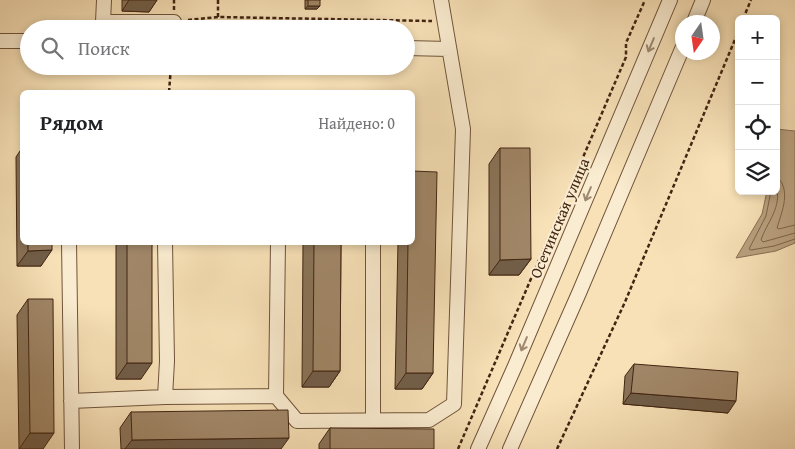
<!DOCTYPE html>
<html lang="ru">
<head>
<meta charset="utf-8">
<style>
	:root { --surface:#fff; --page:#f2f2f2; --text:#202124; --muted:#757577; --line:#e0e0e0 }
	body { margin:0; font-family:"Gentium Book Plus",serif; background:var(--page); color:var(--text) }
	.controls { position:absolute; right:15px; top:15px; display:grid; overflow:hidden; border-radius:8px; box-shadow:0 2px 8px #0003 }
	.controls button { width:45px; height:45px; display:grid; place-items:center; padding:0; border:0; border-bottom:1px solid var(--line); background:var(--surface); color:var(--text); font:25px sans-serif }
	.compass { position:absolute; left:675px; top:15px; width:45px; height:45px; border-radius:50%; background:var(--surface); box-shadow:0 2px 8px #0003; rotate:193deg }
	.list { margin:0; padding:0; list-style:none }
	h2 { display:flex; justify-content:space-between; align-items:center; height:65px; margin:0; padding:0 20px; font-size:21px }
	h2 small { font-size:16px; font-weight:400; color:var(--muted) }
	.icon { flex:none; width:28px; height:28px; fill:none; stroke:currentColor; stroke-width:2; stroke-linecap:round; stroke-linejoin:round }
	.map { position:relative; flex:none; width:795px; height:449px; overflow:hidden }
	.search { position:absolute; background:var(--surface); box-shadow:0 2px 8px #0003; left:20px; top:20px; width:395px; height:55px; display:flex; align-items:center; gap:12px; box-sizing:border-box; padding:0 18px; border-radius:28px; color:var(--muted); font-size:19px }
	.panel { position:absolute; background:var(--surface); box-shadow:0 2px 8px #0003; left:20px; top:90px; width:395px; height:155px; border-radius:8px }
	.map>svg:first-child { display:block }
	.water { fill:#baa17f; stroke:#8a6f53 }
	.lines { fill:none; stroke-linecap:round; stroke-linejoin:round }
	.shore { stroke:#7e6348; stroke-width:1 }
	.minor-casing { stroke:#70543b; stroke-width:16 }
	.path { stroke:#422512; stroke-width:2.5; stroke-dasharray:4 2.5; stroke-linecap:butt }
	.minor { stroke:#faecd0; stroke-width:14 }
	.wall { fill:#8a7459; stroke:#422512 }
	.shaded-wall { fill:#715e49; stroke:#422512 }
	.building { fill:#a18768; stroke:#422512 }
	.oneway { stroke:#9e8871 }
	.labels { text-anchor:middle; stroke-width:4.5; stroke-linejoin:round; paint-order:stroke }
	.street-label { font-size:16px; fill:#422512; stroke:#faecd0 }
</style>
</head>
<body>
<div class="map">
<svg width="795" height="449" viewBox="0 0 795 449">
	<rect width="100%" height="100%" fill="#f8e1b7"/>
	<filter id="stains"><feTurbulence type="fractalNoise" baseFrequency=".004" numOctaves="4"/><feColorMatrix values="0 0 0 0 .2 0 0 0 0 .09 0 0 0 0 .02 0 0 0 .5 -.17"/></filter>
	<radialGradient id="worn" r=".72"><stop offset=".6" stop-color="#630" stop-opacity="0"/><stop offset="1" stop-color="#630" stop-opacity=".3"/></radialGradient>
	<path class="water" d="M776,129l19,2v112l-19,8 -40,7 26,-44 5,-23h9z"/>
	<g class="lines">
		<path class="shore" d="M776,176c16,13 6,35 1,52l2,1 16,-4
			M776,187c7,19 -10,37 -15,53l2,2 32,-9
			M771,191l-5,25 -17,33 2,1 23,-4 21,-7"/>
		<defs>
			<path id="minor" d="M104,0l-1,22h71
				M694,22l9,-22
				M0,41h29
				M406,48l43,1
				M69,242l3,207
				M165,242l2,119 -2,36
				M276,396l2,-154
				M71,401l94,-4 111,-1 21,25 132,-1 25,-16 9,-275 -22,-129
				M373,420v-178
				M478,449l37,-83 155,-366
				M510,449l69,-156 103,-244"/>
		</defs>
		<use href="#minor" class="minor-casing"/>
		<path class="path" d="M174,10v-10
			M218,17v-17
			M743,19l8,-19
			M188,20l30,-3 214,4
			M169,92l2,-26
			M458,449l168,-392v-14l19,-43
			M557,449l68,-147 114,-272"/>
		<use href="#minor" class="minor"/>
	</g>
	<path class="wall" d="M122,0h35l-8,12 -27,-1z
		M305,0h15l-3,9h-12z
		M22,148v94h30l-11,24h-24l-1,-109z
		M500,148l31,111 -12,16h-30v-111z
		M116,242h36l-11,137h-25z
		M303,242h38l-1,129 -11,16h-27z
		M398,242h14l21,131 -11,16h-27z
		M28,299l15,150h-24l-2,-134z
		M634,364l94,49 -105,-9 2,-28z
		M131,412l150,37h-160l-1,-21z
		M330,428l104,21h-115v-5z"/>
	<path class="shaded-wall" d="M129,0h28l-8,12 -27,-1z
		M308,6h12l-3,3h-12z
		M52,250l-11,16h-24l11,-15z
		M531,259l-12,16h-30l11,-15z
		M127,363h25l-11,16h-25z
		M313,371h27l-11,16h-27z
		M406,373h27l-11,16h-27z
		M631,393l105,8 -8,12 -105,-9z
		M30,433h24l-11,16h-24z
		M289,438l-8,11h-156l7,-9z"/>
	<path class="building" d="M308,0h12v6h-12z
		M500,148h30l1,111 -31,1z
		M412,171l25,1 -4,201h-27l2,-131h4z
		M28,242h24v8l-24,1z
		M127,242h25v121h-25z
		M314,242h27l-1,129h-27z
		M28,299h25l1,134h-24z
		M634,364l104,8 -2,29 -105,-8z
		M288,410l1,28 -157,2 -1,-28z
		M330,428l104,1v20h-104z"/>
	<defs><path id="oneway-shaft" d="M-6 0H5M1.5-3L5.5 0L1.5 3" fill="none" stroke-width="1.6" stroke-linecap="round" stroke-linejoin="round" transform="scale(1.25)"/></defs>
	<g class="oneway">
		<use href="#oneway-shaft" transform="translate(651 45) rotate(113)"/>
		<use href="#oneway-shaft" transform="translate(588 194) rotate(113)"/>
		<use href="#oneway-shaft" transform="translate(524 344) rotate(113)"/>
	</g>
	<g class="labels">
		<g class="street-label">
			<text transform="translate(559 218) rotate(-67)" y="6">Осетинская улица</text>
		</g>
	</g>
	<rect width="100%" height="100%" filter="url(#stains)"/>
	<rect width="100%" height="100%" fill="url(#worn)"/>
</svg>
<div class="controls">
<button>+</button>
<button>−</button>
<button><svg class="icon" aria-label="locate" viewBox="0 0 24 24"><circle cx="12" cy="12" r="6"/><path d="M12 2v4M12 18v4M2 12h4M18 12h4"/></svg></button>
<button><svg class="icon" aria-label="layers" viewBox="0 0 24 24"><path d="M12 4l9 5-9 5-9-5zM3 14l9 5 9-5"/></svg></button>
</div>
<svg class="compass" viewBox="-18 -18 36 36"><path d="M0-13l5 13h-10z" fill="#e53935"/><path d="M0 13l5-13h-10z" fill="#757577"/></svg>
<div class="search"><svg class="icon" aria-label="search" viewBox="0 0 24 24"><circle cx="10" cy="10" r="6"/><path d="M15 15l6 6"/></svg>Поиск</div>
<section class="panel">
<h2>Рядом<small>Найдено: 0</small></h2>
<ul class="list">
</ul>
</section>
</div>
</body>
</html>
